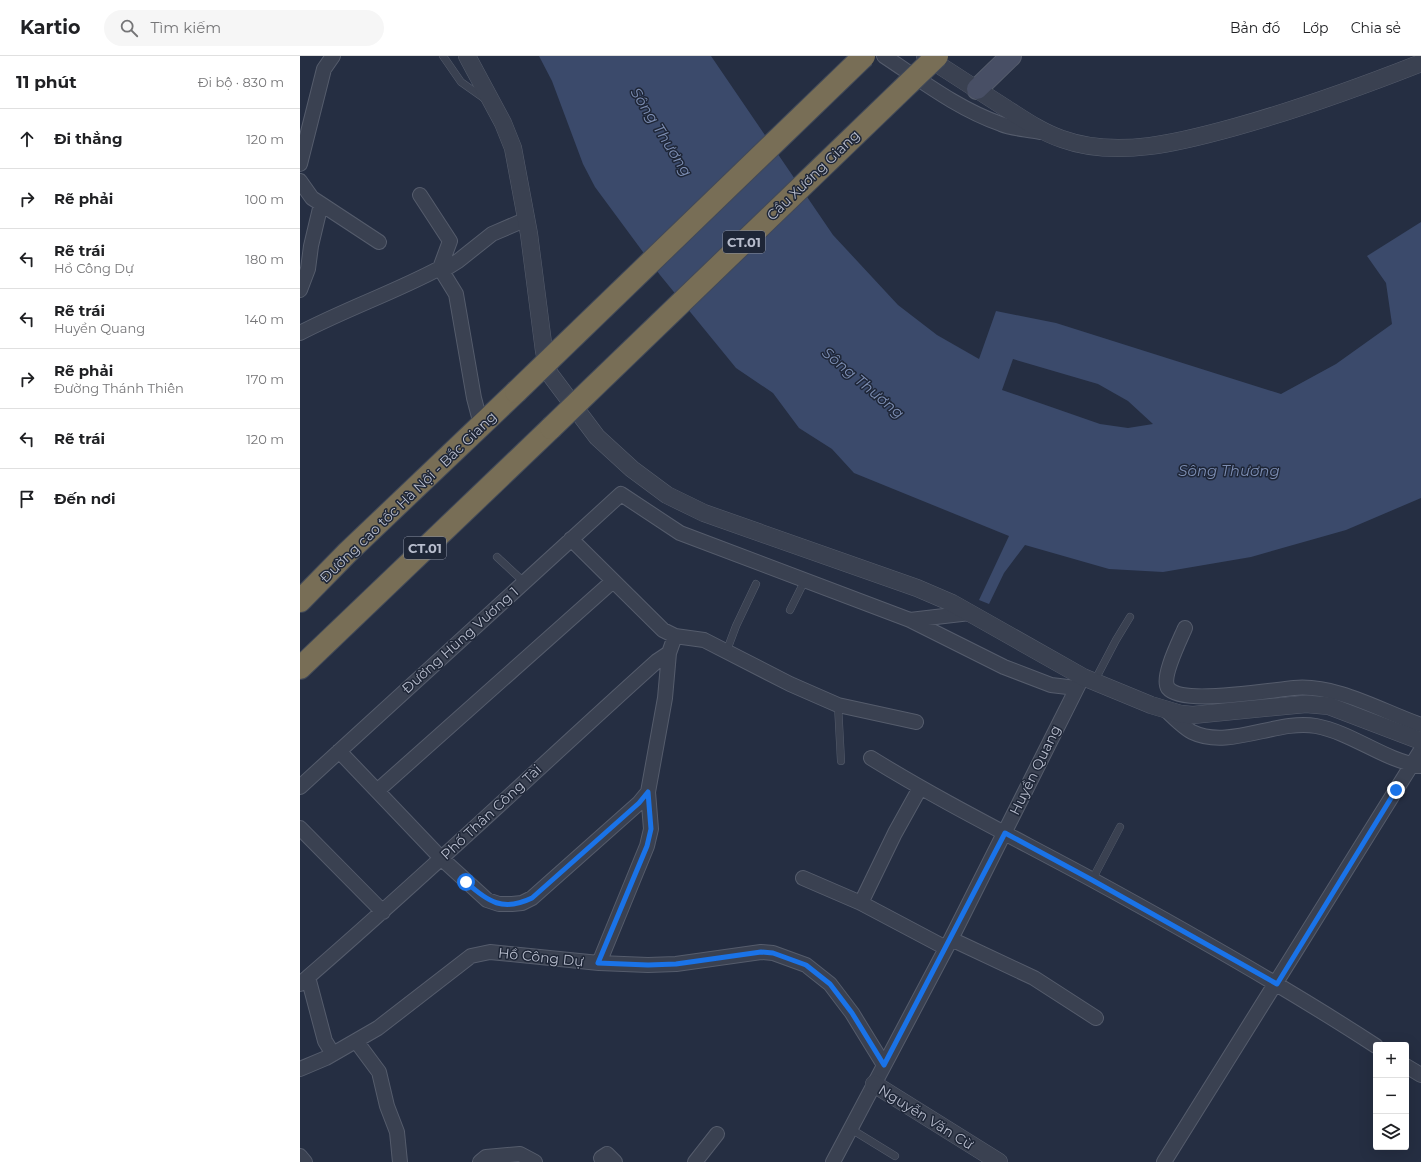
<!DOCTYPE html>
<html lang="vi">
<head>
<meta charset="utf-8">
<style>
	:root { --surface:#fff; --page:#f6f6f6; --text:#202124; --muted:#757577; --line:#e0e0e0 }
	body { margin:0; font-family:Montserrat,sans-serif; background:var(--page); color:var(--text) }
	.controls { position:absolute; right:12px; bottom:12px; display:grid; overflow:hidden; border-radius:4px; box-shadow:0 4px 16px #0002 }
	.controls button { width:36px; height:36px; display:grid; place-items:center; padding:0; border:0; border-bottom:1px solid var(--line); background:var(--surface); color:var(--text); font:20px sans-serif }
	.stop { position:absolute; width:12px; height:12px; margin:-9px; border:3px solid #1a73e8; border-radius:50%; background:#fff }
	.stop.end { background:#1a73e8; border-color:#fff; box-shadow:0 1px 4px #0008 }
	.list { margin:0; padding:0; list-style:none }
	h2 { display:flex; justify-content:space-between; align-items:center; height:52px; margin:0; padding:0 16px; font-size:17px }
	h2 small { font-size:13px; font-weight:400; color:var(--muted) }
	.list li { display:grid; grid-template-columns:26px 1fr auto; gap:12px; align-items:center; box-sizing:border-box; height:60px; padding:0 16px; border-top:1px solid var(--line) }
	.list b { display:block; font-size:15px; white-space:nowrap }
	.list p { margin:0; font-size:13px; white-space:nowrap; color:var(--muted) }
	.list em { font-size:13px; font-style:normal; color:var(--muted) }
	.icon { flex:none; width:22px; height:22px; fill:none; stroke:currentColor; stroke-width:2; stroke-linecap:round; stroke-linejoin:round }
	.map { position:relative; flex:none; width:1121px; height:1106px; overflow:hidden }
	header { display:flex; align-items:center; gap:24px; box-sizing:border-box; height:56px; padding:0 20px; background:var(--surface); border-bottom:1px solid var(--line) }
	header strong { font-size:19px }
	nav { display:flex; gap:22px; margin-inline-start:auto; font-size:14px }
	.search { width:280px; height:36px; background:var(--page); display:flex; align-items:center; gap:10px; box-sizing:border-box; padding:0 14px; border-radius:22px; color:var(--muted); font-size:15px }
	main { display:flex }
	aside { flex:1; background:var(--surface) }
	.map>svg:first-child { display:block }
	.water { fill:#3b4a6b; fill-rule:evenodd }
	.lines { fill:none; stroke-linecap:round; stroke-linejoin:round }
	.service-casing { stroke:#555c6c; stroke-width:8 }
	.minor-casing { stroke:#555c6c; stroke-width:16 }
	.tertiary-casing { stroke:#555c6c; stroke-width:18 }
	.secondary-casing { stroke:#555c6c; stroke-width:22 }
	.motorway-casing { stroke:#414959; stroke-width:24 }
	.service { stroke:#3a4151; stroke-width:7 }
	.minor { stroke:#3a4151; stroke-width:14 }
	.tertiary { stroke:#3a4151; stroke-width:17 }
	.secondary { stroke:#484f65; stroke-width:20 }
	.motorway { stroke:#786e56; stroke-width:22 }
	.motorway-bridge-casing { stroke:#414959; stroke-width:24; stroke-linecap:butt }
	.motorway-bridge { stroke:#786e56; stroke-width:22 }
	.route { stroke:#1a73e8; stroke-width:5 }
	.labels { text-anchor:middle; stroke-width:3; stroke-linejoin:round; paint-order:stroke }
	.shield { fill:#1e2637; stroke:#898f9f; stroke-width:1 }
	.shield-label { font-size:13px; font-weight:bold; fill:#b7bccc }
	.street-label { font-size:14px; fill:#b7bccc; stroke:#1e2637 }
	.water-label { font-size:15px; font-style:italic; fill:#7d8eb3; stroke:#1e2637 }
</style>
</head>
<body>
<header>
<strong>Kartio</strong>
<div class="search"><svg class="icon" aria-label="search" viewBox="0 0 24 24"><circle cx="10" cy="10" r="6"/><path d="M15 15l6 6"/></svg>Tìm kiếm</div>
<nav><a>Bản đồ</a><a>Lớp</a><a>Chia sẻ</a></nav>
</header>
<main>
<aside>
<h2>11 phút<small>Đi bộ · 830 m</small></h2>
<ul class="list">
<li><svg class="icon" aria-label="ahead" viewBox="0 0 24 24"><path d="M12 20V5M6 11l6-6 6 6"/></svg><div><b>Đi thẳng</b></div><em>120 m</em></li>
<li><svg class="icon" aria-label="right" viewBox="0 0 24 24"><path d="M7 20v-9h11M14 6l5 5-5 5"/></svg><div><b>Rẽ phải</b></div><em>100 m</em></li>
<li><svg class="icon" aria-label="left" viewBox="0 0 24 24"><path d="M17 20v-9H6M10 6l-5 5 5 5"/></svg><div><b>Rẽ trái</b><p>Hồ Công Dự</p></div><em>180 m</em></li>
<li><svg class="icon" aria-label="left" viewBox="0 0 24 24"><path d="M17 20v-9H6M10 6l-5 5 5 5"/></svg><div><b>Rẽ trái</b><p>Huyền Quang</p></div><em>140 m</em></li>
<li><svg class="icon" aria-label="right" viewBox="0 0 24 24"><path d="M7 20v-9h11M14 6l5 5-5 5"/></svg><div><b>Rẽ phải</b><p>Đường Thánh Thiên</p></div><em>170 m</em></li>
<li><svg class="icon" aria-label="left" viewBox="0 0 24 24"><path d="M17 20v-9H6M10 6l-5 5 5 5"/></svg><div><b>Rẽ trái</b></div><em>120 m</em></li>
<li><svg class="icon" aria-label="arrive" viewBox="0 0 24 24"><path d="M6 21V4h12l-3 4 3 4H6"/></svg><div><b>Đến nơi</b></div></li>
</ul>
</aside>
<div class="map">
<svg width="1121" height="1106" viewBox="0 0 1121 1106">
	<rect width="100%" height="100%" fill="#252e42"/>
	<path class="water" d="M239,0h172l122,179 65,70 39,30 42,24 17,-48 60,12 225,71 55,-30 56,-40 -6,-41 -19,-27 54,-34v276l-75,32 -95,27 -88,15 -54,-3 -84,-24 -21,28 -15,31 -10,-4 30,-64 -155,-63 -22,-24 -33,-21 -26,-35 -37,-25 -76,-93 -65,-88 -12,-23 -31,-83zM713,303l85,25 30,17 25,23 -25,4 -28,-4 -98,-34z"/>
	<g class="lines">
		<defs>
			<path id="service" d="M143,0l18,26 24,17
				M197,501l27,25
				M490,554l15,-30
				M427,594l9,-24 20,-42
				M794,626l22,-42 14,-23
				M538,649l3,56
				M792,824l28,-53
				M551,1073l44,27"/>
			<path id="minor" d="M584,0c38,25 74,53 117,68 12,5 26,5 39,8
				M0,108l24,-95 9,-13
				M0,125l12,17 67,44
				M140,212l16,26 18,104 5,19
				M142,215l16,-10 34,-27 35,-15
				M0,234l8,-21 3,-23 10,-42
				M0,277c46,-24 95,-41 140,-65l10,-27 -30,-46
				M271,483l92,91 12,6 29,4 86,44 48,21 78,17
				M610,564l60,-7
				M885,572c-5,12 -24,49 -17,60 14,18 103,2 126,0 42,-4 87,23 127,37
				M866,654c8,8 17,17 26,22 37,18 85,-13 124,-6 37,7 67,34 105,40
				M39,695l102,107 46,42 12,4h13l10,-1 10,-5 107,-95 9,-11 17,-94 4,-45
				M571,702c71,44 146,81 220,121 97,53 193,107 285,167
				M0,731l321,-293 59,39 230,87 94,47 47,18 25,3
				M77,735l236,-210
				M0,772l83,84
				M503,822l58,25 85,45
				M561,847l34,-70 25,-45
				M651,883l83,39 62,40
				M299,907l48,-117 4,-17 -3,-37
				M8,921l17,64 8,13
				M0,928c122,-105 238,-216 357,-323l12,-8 6,-17
				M56,985l23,31 8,34 10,26 3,30
				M1106,1010l15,9
				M0,1013l26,-11 52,-30 93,-72 19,-4 109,11 49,2 28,-1 85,-12 12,1 33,12 24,19 22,29 32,52
				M0,1100l5,6
				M301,1102l6,-4 8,8
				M180,1106l6,-5 34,-3 15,8
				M395,1106l22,-28
				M533,1106l118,-223 130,-259
				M864,1106l257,-412"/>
			<path id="tertiary" d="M167,0l36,67 10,25 16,86 15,117 5,22 48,64 35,32 35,26 37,18 213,75 35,15 131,74 68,28 30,9 12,1 113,-11 23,2 92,35
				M625,0c26,17 53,34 79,51 19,12 37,25 58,32 55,20 119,3 173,-12 64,-18 125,-40 186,-64
				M574,1028l125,78"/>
			<path id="secondary" d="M677,33l34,-33"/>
			<path id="motorway" d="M0,545l48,-49 168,-160
				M0,612l251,-240"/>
		</defs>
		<use href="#service" class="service-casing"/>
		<use href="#minor" class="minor-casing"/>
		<use href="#tertiary" class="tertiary-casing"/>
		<use href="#secondary" class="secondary-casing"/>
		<use href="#motorway" class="motorway-casing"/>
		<use href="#service" class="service"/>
		<use href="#minor" class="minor"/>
		<use href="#tertiary" class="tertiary"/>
		<use href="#secondary" class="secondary"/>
		<use href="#motorway" class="motorway"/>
		<defs>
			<path id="motorway-bridge" d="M216,336l348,-336
				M251,372l386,-372"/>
		</defs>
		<use href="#motorway-bridge" class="motorway-bridge-casing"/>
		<use href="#motorway-bridge" class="motorway-bridge"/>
	</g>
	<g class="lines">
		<path class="route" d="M166,826c22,20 37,30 66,16l107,-95 9,-11 3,37 -4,17 -49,117 50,2 28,-1 85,-12 12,1 33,12 24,19 22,29 32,52 121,-232 87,47 185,104 119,-194"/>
	</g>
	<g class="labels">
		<g class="shield">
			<rect x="423" y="175" width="42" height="22" rx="3"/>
			<rect x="104" y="481" width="42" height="22" rx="3"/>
		</g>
		<g class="shield-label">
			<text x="444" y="191">CT.01</text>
			<text x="125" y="497">CT.01</text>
		</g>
		<g class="street-label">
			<text transform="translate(513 119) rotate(-44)" y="5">Cầu Xương Giang</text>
			<text transform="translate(108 441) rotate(-44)" y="5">Đường cao tốc Hà Nội - Bắc Giang</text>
			<text transform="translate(160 584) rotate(-42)" y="5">Đường Hùng Vương 1</text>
			<text transform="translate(735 714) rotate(-64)" y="5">Huyền Quang</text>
			<text transform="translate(191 756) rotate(-43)" y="5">Phố Thân Công Tài</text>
			<text transform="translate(241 901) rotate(6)" y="5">Hồ Công Dự</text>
			<text transform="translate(626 1061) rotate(32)" y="5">Nguyễn Văn Cừ</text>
		</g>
		<g class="water-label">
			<text transform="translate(361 76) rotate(58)" y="5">Sông Thương</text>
			<text transform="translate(563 327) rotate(40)" y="5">Sông Thương</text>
			<text x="929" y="420">Sông Thương</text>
		</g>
	</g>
</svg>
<div class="controls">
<button>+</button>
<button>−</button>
<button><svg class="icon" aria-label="layers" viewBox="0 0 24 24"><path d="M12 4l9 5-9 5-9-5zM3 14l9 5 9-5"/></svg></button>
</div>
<div class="stop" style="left:166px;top:826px"></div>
<div class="stop end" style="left:1096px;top:734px"></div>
</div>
</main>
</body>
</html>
